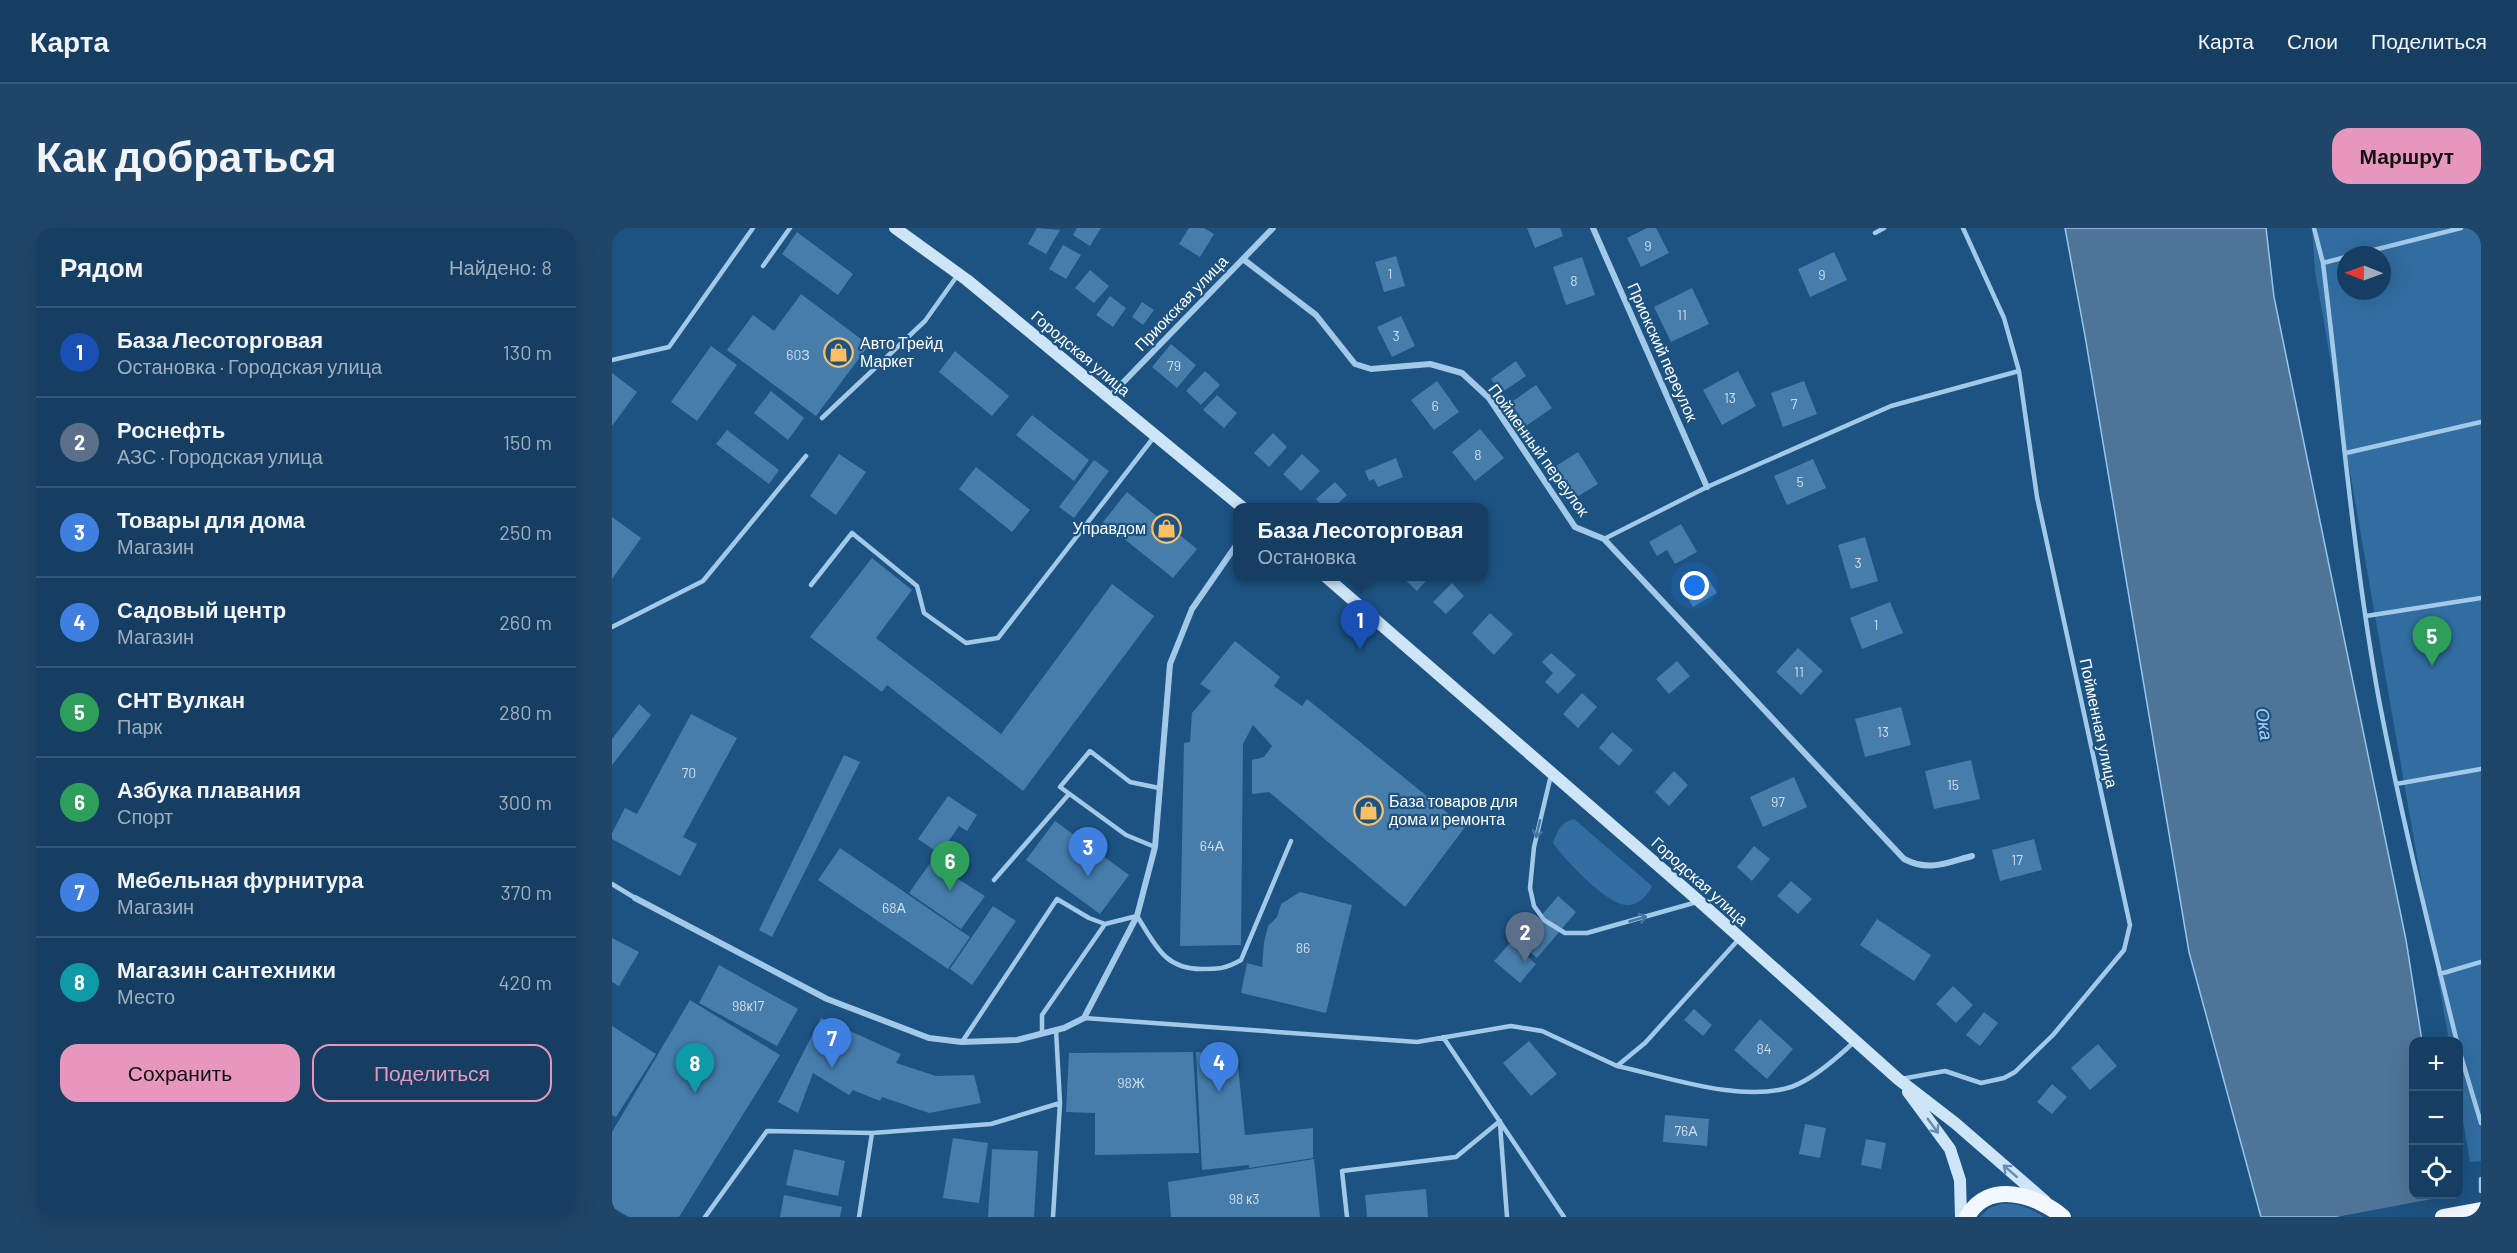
<!DOCTYPE html>
<html lang="ru">
<head>
<meta charset="utf-8">
<style>
	:root { --surface:#163e62; --page:#1f4568; --text:#f1f3f6; --muted:#9eaebe; --line:#355777; --accent:#e797bd }
	body { margin:0; font-family:Barlow,sans-serif; background:var(--page); color:var(--text) }
	.controls { position:absolute; right:18px; bottom:18px; display:grid; overflow:hidden; border-radius:12px; box-shadow:0 6px 24px #0002 }
	.controls button { width:54px; height:54px; display:grid; place-items:center; padding:0; border:0; border-bottom:2px solid var(--line); background:var(--surface); color:var(--text); font:30px sans-serif }
	.compass { position:absolute; left:1725px; top:18px; width:54px; height:54px; border-radius:50%; background:var(--surface); box-shadow:0 6px 24px #0002; rotate:271deg }
	.you { position:absolute; left:1083px; top:358px; width:21px; height:21px; margin:-15px; border:4px solid #fff; border-radius:50%; background:#1a73e8; box-shadow:0 0 0 9px #1a73e833 }
	.badge { display:grid; place-items:center; width:39px; height:39px; border-radius:50%; background:var(--accent); color:#fff; font-size:20px; font-weight:700 }
	.pin { position:absolute; translate:-50% -50px; filter:drop-shadow(0 2px 3px #0008) }
	.pin::after { content:''; position:absolute; top:32px; width:21px; height:18px; background:inherit; clip-path:polygon(0 0,100% 0,50% 100%) }
	.popup { position:absolute; left:621px; top:275px; width:255px; height:78px; box-sizing:border-box; display:grid; place-content:center; border-radius:12px; background:var(--surface); filter:drop-shadow(0 2px 4px #0005); font-size:20px; white-space:nowrap; color:var(--muted) }
	.popup b { font-size:22px; color:var(--text) }
	.popup::after { content:''; position:absolute; left:50%; top:100%; margin-left:-12px; border:12px solid transparent; border-top-color:var(--surface) }
	.list { margin:0; padding:0; list-style:none }
	h2 { display:flex; justify-content:space-between; align-items:center; height:78px; margin:0; padding:0 24px; font-size:26px }
	h2 small { font-size:20px; font-weight:400; color:var(--muted) }
	.list li { display:grid; grid-template-columns:39px 1fr auto; gap:18px; align-items:center; box-sizing:border-box; height:90px; padding:0 24px; border-top:2px solid var(--line) }
	.list b { display:block; font-size:22px; white-space:nowrap }
	.list p { margin:0; font-size:20px; white-space:nowrap; color:var(--muted) }
	.list em { font-size:20px; font-style:normal; color:var(--muted) }
	.actions { display:flex; gap:12px; padding:18px 24px }
	.actions a { flex:1; padding:14px 0; border:2px solid var(--accent); border-radius:18px; text-align:center; font-size:21px; color:var(--accent) }
	.actions .main { background:var(--accent); color:#111 }
	.icon { flex:none; width:33px; height:33px; fill:none; stroke:currentColor; stroke-width:2; stroke-linecap:round; stroke-linejoin:round }
	.map { position:relative; flex:none; width:1869px; height:989px; overflow:hidden; border-radius:18px }
	header { display:flex; align-items:center; gap:36px; box-sizing:border-box; height:84px; padding:0 30px; background:var(--surface); border-bottom:2px solid var(--line) }
	header strong { font-size:28px }
	nav { display:flex; gap:33px; margin-inline-start:auto; font-size:21px }
	.intro { display:flex; align-items:center; justify-content:space-between; box-sizing:border-box; height:144px; padding:0 36px }
	h1 { margin:0; font-size:42px }
	.button { padding:15px 27px; border-radius:18px; background:var(--accent); color:#111; font-size:21px; font-weight:700 }
	main { display:flex; gap:36px; padding:0 36px }
	aside { flex:1; background:var(--surface); border-radius:18px; box-shadow:0 6px 24px #0002 }
	.map>svg:first-child { display:block }
	.green { fill:#316da1; fill-rule:evenodd }
	.water { fill:#4e7598; stroke:#96c6eb; stroke-width:1.5 }
	.pier { fill:#1d5382 }
	.building { fill:#467dab }
	.lines { fill:none; stroke-linecap:round; stroke-linejoin:round }
	.service { stroke:#a3c9e9; stroke-width:4.5 }
	.minor { stroke:#a3c9e9; stroke-width:6 }
	.secondary { stroke:#cee4f7; stroke-width:12 }
	.trunk { stroke:#f2f8fe; stroke-width:16 }
	.oneway { stroke:#4576a1 }
	.oneway2 { stroke:#648db1 }
	.labels { text-anchor:middle; stroke-width:4.5; stroke-linejoin:round; paint-order:stroke }
	.number-label { font-size:14px; fill:#d1deea }
	.street-label { font-size:16px; fill:#fff; stroke:#1d5382 }
	.poi-label { font-size:16px; fill:#fff; stroke:#1d5382; text-anchor:start }
	.water-label { font-size:18px; font-style:italic; fill:#aed3f1; stroke:#1d5382 }
</style>
</head>
<body>
<header>
<strong>Карта</strong>
<nav><a>Карта</a><a>Слои</a><a>Поделиться</a></nav>
</header>
<div class="intro"><h1>Как добраться</h1><a class="button">Маршрут</a></div>
<main>
<aside>
<h2>Рядом<small>Найдено: 8</small></h2>
<ul class="list">
<li><span class="badge" style="background:#1a4fb4">1</span><div><b>База Лесоторговая</b><p>Остановка · Городская улица</p></div><em>130 m</em></li>
<li><span class="badge" style="background:#5c6f8a">2</span><div><b>Роснефть</b><p>АЗС · Городская улица</p></div><em>150 m</em></li>
<li><span class="badge" style="background:#3f7fe0">3</span><div><b>Товары для дома</b><p>Магазин</p></div><em>250 m</em></li>
<li><span class="badge" style="background:#3f7fe0">4</span><div><b>Садовый центр</b><p>Магазин</p></div><em>260 m</em></li>
<li><span class="badge" style="background:#2e9e5b">5</span><div><b>СНТ Вулкан</b><p>Парк</p></div><em>280 m</em></li>
<li><span class="badge" style="background:#2e9e5b">6</span><div><b>Азбука плавания</b><p>Спорт</p></div><em>300 m</em></li>
<li><span class="badge" style="background:#3f7fe0">7</span><div><b>Мебельная фурнитура</b><p>Магазин</p></div><em>370 m</em></li>
<li><span class="badge" style="background:#0f9aa8">8</span><div><b>Магазин сантехники</b><p>Место</p></div><em>420 m</em></li>
</ul>
<div class="actions"><a class="main">Сохранить</a><a>Поделиться</a></div>
</aside>
<div class="map">
<svg width="1869" height="989" viewBox="0 0 1869 989">
	<rect width="100%" height="100%" fill="#1d5382"/>
	<path class="green" d="M1700,0h169v933l-11,1 -11,-65 -1,-55 -9,-1 -134,-770zM1734,27h36v36h-36z
		M962,591l78,67c-4,9 -14,20 -25,19 -20,0 -63,-46 -74,-62 4,-12 8,-21 21,-24z
		M1389,976c18,-1 28,4 43,13h-64l9,-9z"/>
	<path class="water" d="M1453,0h201l8,69 132,643 16,101 -8,1v152l31,1 7,22h-191l-72,-265 -104,-616z"/>
	<path class="pier" d="M1836,968l7,21h-119z"/>
	<path class="building" d="M425,0l23,2 -14,24 -18,-10z
		M465,0h24l-11,18 -17,-11z
		M577,0h15l10,6 -14,23 -21,-13z
		M915,0h33l3,8 -28,12z
		M1035,0h9l13,25 -28,14 -14,-29z
		M185,4l56,42 -15,21 -56,-41z
		M451,17l18,10 -15,24 -17,-10z
		M1222,24l13,28 -37,17 -12,-28z
		M784,28l9,30 -21,6 -9,-30z
		M970,29l13,38 -29,10 -13,-38z
		M478,42l19,16 -15,17 -19,-15z
		M1080,60l17,36 -38,18 -17,-35z
		M189,66l68,51 -53,71 -89,-66 26,-35 21,16z
		M498,68l16,12 -13,19 -17,-12z
		M530,74l12,8 -11,15 -11,-8z
		M789,88l14,30 -23,11 -15,-30z
		M559,116l25,21 -19,23 -25,-21z
		M99,118l26,19 -40,56 -26,-19z
		M343,123l54,45 -17,20 -53,-44z
		M904,133l10,15 -25,17 -10,-14z
		M593,143l15,14 -19,20 -15,-14z
		M1126,143l18,35 -34,19 -19,-35z
		M0,145l25,19 -25,34z
		M825,153l22,31 -25,18 -23,-30z
		M1192,153l13,33 -34,13 -12,-34z
		M924,157l16,23 -26,18 -16,-23z
		M159,163l33,27 -16,22 -34,-27z
		M605,167l20,18 -13,15 -21,-18z
		M420,187l57,45 -15,21 -58,-46z
		M868,201l24,29 -29,23 -23,-29z
		M115,202l52,40 -10,14 -53,-40z
		M661,205l14,14 -18,20 -15,-14z
		M966,224l20,32 -26,16 -19,-32z
		M227,226l27,18 -30,43 -26,-19z
		M690,226l18,17 -19,20 -18,-17z
		M784,230l7,19 -25,10 -4,-8 -5,2 -4,-10z
		M1201,231l13,29 -39,17 -13,-29z
		M482,232l15,11 -35,47 -15,-11z
		M364,239l54,43 -18,22 -53,-43z
		M723,254l12,13 -14,13h-9l-8,-9z
		M515,264l70,57 -24,29 -70,-56z
		M0,289l29,21 -29,41z
		M1069,296l16,28 -22,12 -8,-14 -10,6 -8,-14z
		M1253,309l13,44 -27,8 -13,-44z
		M260,330l40,32 -36,48 125,96 111,-150 42,32 -131,175 -136,-106 -5,7 -72,-55z
		M1094,347l11,18 -24,14 -10,-18z
		M789,348h29l-13,15z
		M840,355l12,13 -18,18 -13,-12z
		M1278,374l13,31 -41,16 -12,-31z
		M878,385l23,21 -19,21 -22,-22z
		M623,413l45,36 -6,9 28,20 5,-7 158,128 -60,80 -136,-115 -17,2v-34l12,-3 8,-11 -19,-21 -10,19 -2,201 -61,1 4,-203 6,-1 2,-29 19,-22 -11,-7z
		M1186,420l25,23 -22,24 -25,-23z
		M939,425l25,22 -18,19 -13,-12 8,-9 -11,-11z
		M1065,433l13,15 -21,18 -13,-15z
		M970,465l15,14 -19,21 -15,-14z
		M27,476l12,11 -39,50v-26z
		M1289,479l10,38 -46,12 -10,-38z
		M79,486l46,24 -54,99 14,7 -17,32 -68,-37v-6l13,-25 12,6z
		M1000,504l21,18 -14,16 -20,-18z
		M232,527l16,7 -88,175 -13,-7z
		M1359,532l9,39 -46,10 -9,-38z
		M1062,543l14,14 -19,21 -14,-14z
		M1182,549l13,30 -44,20 -13,-30z
		M336,568l29,19 -10,16 -8,-5 -19,28 -22,-15z
		M443,593l74,54 -29,39 -74,-54z
		M1422,611l8,31 -42,11 -8,-31z
		M1142,618l16,13 -18,22 -15,-14z
		M228,620l130,89 -22,32 -130,-89z
		M319,634l54,34 -24,33 -52,-36z
		M1179,653l21,18 -14,15 -21,-18z
		M688,664l52,13 -26,108 -85,-20 6,-30 15,4 2,-24 4,-17 9,-9 4,-13z
		M946,668l18,16 -39,46 -18,-16z
		M381,678l23,15 -44,64 -22,-16z
		M1265,691l54,36 -17,26 -54,-36z
		M0,710l27,14 -20,34 -7,-4z
		M899,714l25,22 -16,19 -26,-22z
		M107,737l79,44 -21,37 -78,-43z
		M1341,758l20,19 -17,18 -20,-19z
		M78,772l90,55 -101,162h-50l-17,-10v-75z
		M1082,781l18,16 -9,11 -19,-16z
		M1372,784l14,11 -18,23 -14,-11z
		M209,790l80,36 -5,9 40,13 38,-1 7,28 -52,10 -47,-16 -2,4 -27,-11 -4,5 -36,-22 -15,40 -20,-11z
		M1148,791l33,30 -26,30 -33,-29z
		M0,798l44,28 -40,63 -4,-2z
		M917,813l28,33 -26,22 -28,-33z
		M1486,816l19,22 -27,24 -19,-22z
		M581,824l6,101 -104,2v-42l-29,-1 3,-59z
		M584,824l41,3 8,80 68,-7v30l-64,10v-3l-47,5z
		M1440,856l15,13 -15,17 -15,-12z
		M1053,887l44,4 -2,27 -44,-4z
		M1193,896l21,4 -6,30 -21,-4z
		M341,910l35,5 -9,60 -36,-5z
		M1254,911l20,4 -5,26 -20,-4z
		M182,921l51,12 -7,35 -52,-11z
		M380,921l46,2 -4,66h-46z
		M702,931l6,58h-149l-3,-35z
		M814,961l2,28h-61l-2,-22z
		M172,967l58,12 -2,10h-60z"/>
	<g class="lines">
		<path class="service" d="M1702,0l9,35c18,145 30,293 56,437 22,115 50,228 78,342
			M1263,5l9,-5
			M1742,27l107,-27
			M1711,35l23,-6
			M151,38l27,-38
			M0,132l57,-13 84,-119
			M210,190l103,-97 32,-45
			M1734,225l135,-31
			M992,311l103,-52 184,-81 128,-35
			M199,357l41,-52 65,53 7,27 42,30 32,-5 156,-201
			M1754,388l115,-18
			M0,399l91,-46 103,-125
			M939,547l-17,72 -4,41 4,18 10,14 21,13h22l110,-31
			M1784,556l85,-15
			M543,619l-29,-12 -66,-48 30,-36 40,31 29,6
			M382,652l75,-86
			M0,656l23,14
			M1828,746l41,-12
			M472,790l333,24 94,-16 31,5 75,35 28,-23 94,-104
			M430,806v-19l63,-91
			M831,809l121,180
			M350,814l95,-143 32,19 16,6 32,-8c18,28 27,53 64,53 18,0 24,0 40,-9l50,-119
			M1846,818l23,77
			M1005,838c51,11 123,37 174,21 21,-7 47,-30 63,-45
			M1289,851l44,-8 36,12 23,-5 11,-6 38,-37 71,-85 6,-25 -93,-428 -18,-126 -15,-53 -41,-90
			M888,896l7,93
			M1869,951v12
			M93,989l62,-86 105,2 119,-9 69,-21
			M247,989l13,-84
			M441,989l7,-114 -4,-73
			M735,989l-5,-46 114,-14 44,-36"/>
		<path class="minor" d="M981,0l114,259
			M631,31l73,56 39,49 16,5 59,-5 32,9 27,25 86,129 29,12 300,320c25,13 42,4 68,-3
			M497,169l164,-169
			M23,670l192,101 102,39 33,4 55,-2 47,-12 20,-10 53,-102 18,-69 15,-183 22,-55 45,-65"/>
		<path class="secondary" d="M283,0l72,52 276,228
			M713,348l374,325 199,178 57,44 90,78
			M1296,864l42,57 10,31 1,37"/>
		<path class="trunk" d="M1355,989c21,-38 70,-22 96,0
			M1831,989l38,-7"/>
	</g>
	<defs><path id="oneway-shaft" d="M-6 0H5M1.5-3L5.5 0L1.5 3" fill="none" stroke-width="1.6" stroke-linecap="round" stroke-linejoin="round" transform="scale(1.5)"/></defs>
	<g class="oneway">
		<use href="#oneway-shaft" transform="translate(926 601) rotate(103)"/>
		<use href="#oneway-shaft" transform="translate(1026 691) rotate(-16)"/>
	</g>
	<g class="oneway2">
		<use href="#oneway-shaft" transform="translate(1321 898) rotate(54)"/>
		<use href="#oneway-shaft" transform="translate(1398 943) rotate(-139)"/>
	</g>
	<defs>
		<symbol id="shop-ring" viewBox="-11 -11 22 22"><circle r="9.5" fill="#1d5382" stroke="#f9bf62" stroke-width="1.5"/><path d="M-5-2.5h2.3a2.7 3.5 0 0 1 5.4 0H5L5.5 6h-11ZM-1.5-2.5h3a1.5 2.3 0 0 0-3 0Z" fill="#f9bf62"/></symbol>
	</defs>
	<g fill-rule="evenodd">
		<use href="#shop-ring" x="210" y="108" width="33" height="33"/>
		<use href="#shop-ring" x="538" y="284" width="33" height="33"/>
		<use href="#shop-ring" x="740" y="566" width="33" height="33"/>
	</g>
	<g class="labels">
		<g class="number-label">
			<text x="1036" y="23">9</text>
			<text x="778" y="51">1</text>
			<text x="1210" y="52">9</text>
			<text x="962" y="58">8</text>
			<text x="1070" y="92">11</text>
			<text x="784" y="113">3</text>
			<text x="186" y="132">60З</text>
			<text x="562" y="143">79</text>
			<text x="1118" y="175">13</text>
			<text x="1182" y="181">7</text>
			<text x="823" y="183">6</text>
			<text x="866" y="232">8</text>
			<text x="1188" y="259">5</text>
			<text x="1246" y="340">3</text>
			<text x="1264" y="402">1</text>
			<text x="1187" y="449">11</text>
			<text x="1271" y="509">13</text>
			<text x="77" y="550">70</text>
			<text x="1341" y="562">15</text>
			<text x="1166" y="579">97</text>
			<text x="600" y="623">64А</text>
			<text x="1405" y="637">17</text>
			<text x="282" y="685">68А</text>
			<text x="691" y="725">86</text>
			<text x="136" y="783">98к17</text>
			<text x="1152" y="826">84</text>
			<text x="519" y="860">98Ж</text>
			<text x="1074" y="908">76А</text>
			<text x="632" y="976">98 к3</text>
		</g>
		<g class="street-label">
			<text transform="translate(569 75) rotate(-46)" y="6">Приокская улица</text>
			<text transform="translate(1051 124) rotate(66)" y="6">Приокский переулок</text>
			<text transform="translate(469 125) rotate(40)" y="6">Городская улица</text>
			<text transform="translate(927 222) rotate(54)" y="6">Пойменный переулок</text>
			<text transform="translate(1487 495) rotate(78)" y="6">Пойменная улица</text>
			<text transform="translate(1088 653) rotate(42)" y="6">Городская улица</text>
		</g>
		<g class="poi-label">
			<text x="248" y="121">Авто Трейд<tspan x="248" dy="18">Маркет</tspan></text>
			<text x="534" y="306" text-anchor="end">Управдом</text>
			<text x="777" y="579">База товаров для<tspan x="777" dy="18">дома и ремонта</tspan></text>
		</g>
		<g class="water-label">
			<text transform="translate(1652 496) rotate(81)" y="6">Ока</text>
		</g>
	</g>
</svg>
<div class="controls">
<button>+</button>
<button>−</button>
<button><svg class="icon" aria-label="locate" viewBox="0 0 24 24"><circle cx="12" cy="12" r="6"/><path d="M12 2v4M12 18v4M2 12h4M18 12h4"/></svg></button>
</div>
<svg class="compass" viewBox="-18 -18 36 36"><path d="M0-13l5 13h-10z" fill="#e53935"/><path d="M0 13l5-13h-10z" fill="#9eaebe"/></svg>
<div class="you"></div>
<div class="pin badge" style="left:748px;top:422px;background:#1a4fb4">1</div>
<div class="popup"><b>База Лесоторговая</b>Остановка</div>
<div class="pin badge" style="left:913px;top:734px;background:#5c6f8a">2</div>
<div class="pin badge" style="left:476px;top:649px;background:#3f7fe0">3</div>
<div class="pin badge" style="left:607px;top:864px;background:#3f7fe0">4</div>
<div class="pin badge" style="left:1820px;top:438px;background:#2e9e5b">5</div>
<div class="pin badge" style="left:338px;top:663px;background:#2e9e5b">6</div>
<div class="pin badge" style="left:220px;top:840px;background:#3f7fe0">7</div>
<div class="pin badge" style="left:83px;top:865px;background:#0f9aa8">8</div>
</div>
</main>
</body>
</html>
